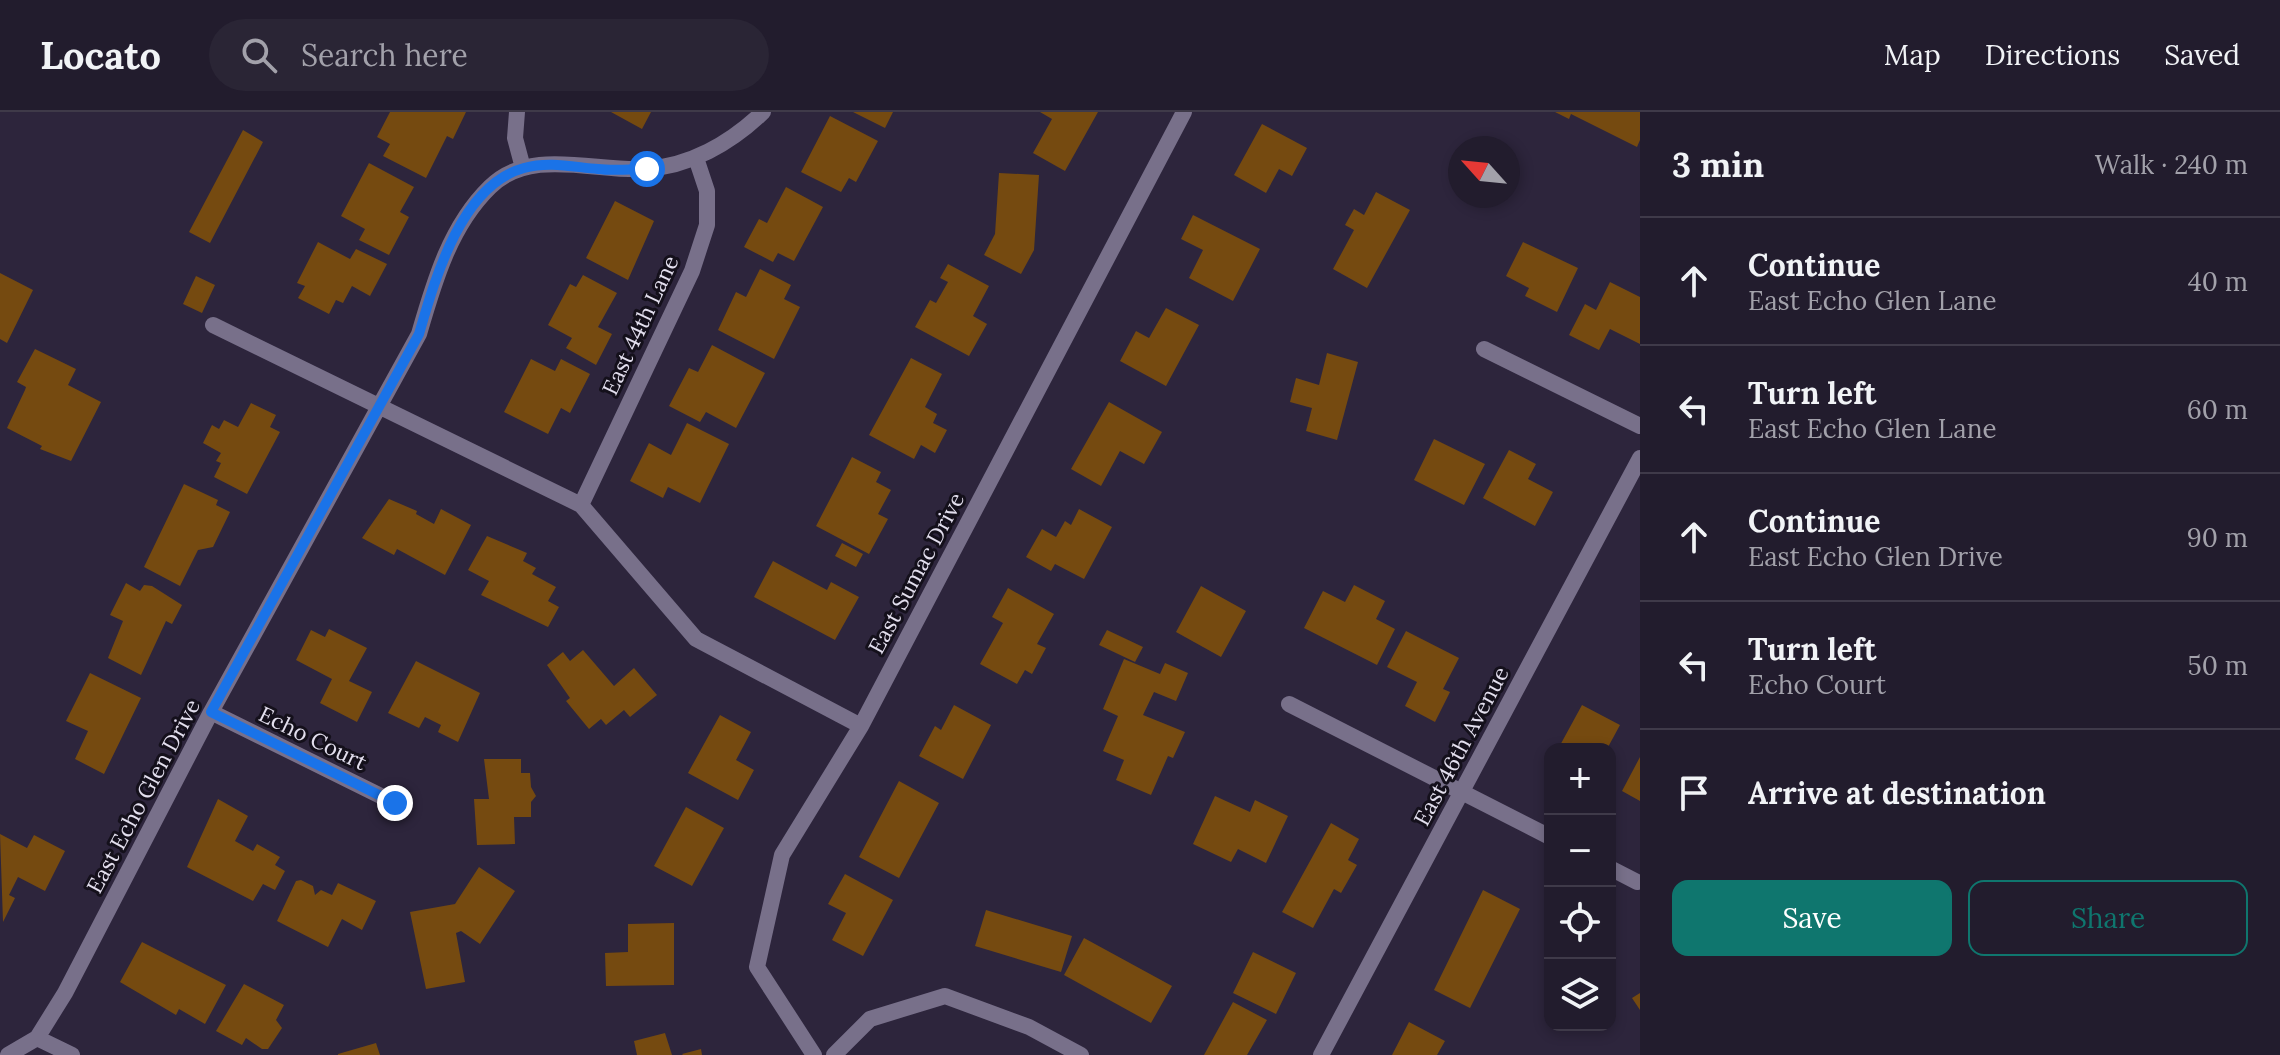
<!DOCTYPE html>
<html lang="en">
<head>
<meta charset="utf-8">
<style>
	:root { --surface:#221c2d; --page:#2a2535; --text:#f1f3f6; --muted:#a2a1aa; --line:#3f3a49; --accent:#0f766e }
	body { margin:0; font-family:Lora,serif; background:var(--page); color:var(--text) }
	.controls { position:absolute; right:24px; bottom:24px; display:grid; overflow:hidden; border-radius:16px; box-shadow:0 4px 12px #0003 }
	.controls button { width:72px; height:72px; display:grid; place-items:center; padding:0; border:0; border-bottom:2px solid var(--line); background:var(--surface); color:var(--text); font:40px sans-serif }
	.compass { position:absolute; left:1448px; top:24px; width:72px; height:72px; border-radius:50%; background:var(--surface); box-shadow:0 4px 12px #0003; rotate:297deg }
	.stop { position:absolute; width:24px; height:24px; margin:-18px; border:6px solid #1a73e8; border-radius:50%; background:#fff }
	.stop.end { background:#1a73e8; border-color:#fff; box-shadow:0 2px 8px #0008 }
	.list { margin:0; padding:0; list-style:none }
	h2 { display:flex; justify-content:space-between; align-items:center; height:104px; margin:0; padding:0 32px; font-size:34px }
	h2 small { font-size:26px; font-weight:400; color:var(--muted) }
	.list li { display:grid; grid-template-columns:52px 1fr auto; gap:24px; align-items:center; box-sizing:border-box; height:128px; padding:0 32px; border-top:2px solid var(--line) }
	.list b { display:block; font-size:30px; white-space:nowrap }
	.list p { margin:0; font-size:26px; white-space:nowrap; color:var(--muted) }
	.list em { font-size:26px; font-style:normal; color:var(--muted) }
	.actions { display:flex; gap:16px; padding:24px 32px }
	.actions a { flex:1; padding:18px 0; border:2px solid var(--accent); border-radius:16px; text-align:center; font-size:28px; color:var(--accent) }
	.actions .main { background:var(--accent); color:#fff }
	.icon { flex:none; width:44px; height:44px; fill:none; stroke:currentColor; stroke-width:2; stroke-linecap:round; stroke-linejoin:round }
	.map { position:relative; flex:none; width:1640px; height:943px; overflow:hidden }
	header { display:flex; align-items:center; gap:48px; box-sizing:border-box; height:112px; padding:0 40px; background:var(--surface); border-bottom:2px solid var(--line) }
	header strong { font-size:38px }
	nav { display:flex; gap:44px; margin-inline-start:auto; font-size:28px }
	.search { width:560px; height:72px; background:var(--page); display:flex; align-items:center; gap:20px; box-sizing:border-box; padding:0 28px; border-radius:44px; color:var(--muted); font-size:30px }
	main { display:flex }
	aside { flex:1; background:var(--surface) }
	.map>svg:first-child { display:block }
	.building { fill:#754a10 }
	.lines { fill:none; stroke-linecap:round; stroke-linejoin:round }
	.street { stroke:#78708a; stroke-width:16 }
	.route { stroke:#1a73e8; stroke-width:10 }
	.labels { text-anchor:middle; stroke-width:6; stroke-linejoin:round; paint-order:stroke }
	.street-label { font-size:22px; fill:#e3dfee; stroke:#14101b }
</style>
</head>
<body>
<header>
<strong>Locato</strong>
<div class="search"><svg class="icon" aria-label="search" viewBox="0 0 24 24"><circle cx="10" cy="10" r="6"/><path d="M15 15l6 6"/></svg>Search here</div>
<nav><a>Map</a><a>Directions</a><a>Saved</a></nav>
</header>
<main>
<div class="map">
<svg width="1640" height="943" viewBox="0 0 1640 943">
	<rect width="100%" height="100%" fill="#2d253c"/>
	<path class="building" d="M390,0h76l-13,27 -6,-3 -21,42 -43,-22 7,-12 -13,-7z
		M611,0h40l-9,17z
		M853,0h40l-8,16z
		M1040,0h58l-33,59 -32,-18 19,-34z
		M1555,0h85v28l-3,7 -66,-33 -2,5z
		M830,4l48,25 -22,41 -7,-4 -8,14 -40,-20z
		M1262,12l45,24 -15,28 -13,-7 -13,24 -32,-18z
		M243,18l20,12 -53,101 -21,-11z
		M369,51l45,24 -14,25 9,5 -20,38 -30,-15 6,-11 -24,-13z
		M999,61l40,2 -5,75 -13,24 -37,-19 11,-21z
		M786,75l37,20 -29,54 -16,-8 -5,9 -29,-15 15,-28 8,4z
		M1376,80l34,18 -43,78 -34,-19 21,-39 -9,-5 9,-16 10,6z
		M615,89l39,20 -26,59 -42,-22z
		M1193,103l67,34 -27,52 -44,-23 14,-28 -22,-11z
		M318,130l32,17 6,-10 31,15 -17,32 -18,-10 -9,17 -7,-3 -7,14 -31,-16 7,-12 -8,-3z
		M1523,130l55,26 -21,44 -32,-16 4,-8 -23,-12z
		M948,152l41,22 -16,30 14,8 -18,32 -54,-29 15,-27 6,3 12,-21 -8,-4z
		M760,157l31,16 -7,14 16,8 -26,52 -56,-29 18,-38 10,5z
		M0,161l33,17 -26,53 -7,-4z
		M583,163l34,18 -19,34 14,7 -16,31 -30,-17 6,-10 -24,-13 22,-41 6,3z
		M196,164l19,9 -13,28 -19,-9z
		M1610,170l30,15v47l-30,-15 -11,21 -30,-15 16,-31 11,6z
		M1166,196l33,17 -33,61 -46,-25 16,-30 13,7z
		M712,233l53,28 -29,55 -30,-16 -6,10 -31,-16 20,-38 9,4z
		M35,237l41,20 -8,16 33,17 -30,59 -31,-12 2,-3 -35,-18 18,-38 1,-3 -9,-5z
		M1327,241l31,9 -21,78 -31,-9 6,-23 -22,-6 6,-24 23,7z
		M911,246l31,16 -17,33 12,7 -4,9 14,7 -12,23 -14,-8 -7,14 -45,-24z
		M531,247l24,12 6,-12 29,15 -20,39 -9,-5 -13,26 -44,-22z
		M1109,290l53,30 -18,32 -24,-13 -19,35 -30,-17z
		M251,291l25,12 -6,12 10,5 -33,62 -33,-17 7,-14 -5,-2 5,-8 -18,-10 9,-18 7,4 5,-9 14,7z
		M687,311l42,21 -29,59 -32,-16 -5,11 -33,-17 19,-38 22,12z
		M1434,327l51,25 -21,41 -50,-25z
		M1509,338l27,14 -8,15 25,13 -18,34 -52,-28z
		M852,345l29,15 -5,10 15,8 -13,24 10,5 -19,35 -53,-28z
		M184,372l34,16 -2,5 14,7 -17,35 -15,3 -18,36 -36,-19z
		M389,387l28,12 -1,3 18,10 7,-15 30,16 -26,50 -48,-26 -3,6 -32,-17z
		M1079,397l33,18 -28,52 -29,-15 -4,7 -25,-14 16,-28 14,8 9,-16 6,4z
		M487,424l40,17 -4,8 13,7 -4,6 24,13 -8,14 11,6 -11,20 -67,-32 8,-14 -21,-11z
		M842,431l21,11 -7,13 -21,-11z
		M773,449l54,29 4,-8 28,15 -24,43 -81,-43z
		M126,471l14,8 4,-6 8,1 30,19 -10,19 -6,-3 -25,54 -33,-17 15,-37 -13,-6z
		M1354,473l31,16 -9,18 19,10 -18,36 -73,-37 19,-37 22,11z
		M1201,474l45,25 -25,46 -45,-25z
		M1008,476l46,26 -17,30 9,4 -14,26 -7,-4 -8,14 -37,-20 23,-41 -11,-6z
		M329,517l38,19 -18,33 23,11 -15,30 -37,-19 12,-24 -36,-19 15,-30 14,7z
		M1107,518l36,17 -8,15 -36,-17z
		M1406,519l53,27 -16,31 7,3 -15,30 -30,-16 12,-24 -30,-15z
		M583,538l31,36 20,-18 23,27 -27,22 -6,-7 -18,15 -5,-6 -12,10 -23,-28 4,-3 -23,-33 16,-13 7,9z
		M1124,547l36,15 5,-11 23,10 -12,28 -22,-9 -11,23 42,17 -12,26 -5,-2 -17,39 -35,-15 8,-20 -21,-9 15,-35 -15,-7z
		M416,549l64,32 -22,49 -20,-10 3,-7 -16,-8 -6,11 -31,-15z
		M90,561l51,25 -37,76 -29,-15 13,-28 -22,-10z
		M954,593l37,20 -28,54 -44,-23 16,-30 6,4z
		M1582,593l38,20 -13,24h-49z
		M720,603l31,17 -15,28 18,10 -16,30 -50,-27z
		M1640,645v44l-18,-10z
		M484,647h37v14h9l1,14 5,9 -5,6v15h-17l1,27 -38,1 -3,-46h15z
		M899,669l40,22 -40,75 -40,-21z
		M1215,684l35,16 5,-12 33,16 -22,47 -28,-14 -7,13 -38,-18z
		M218,687l30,17 -13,25 18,10 4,-7 23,13 -5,8 10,6 -10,19 -12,-6 -10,17 -66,-34z
		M686,695l38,21 -32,58 -38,-20z
		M1331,711l28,16 -11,21 9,5 -16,28 -7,-4 -21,39 -31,-16z
		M0,722l27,14 7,-13 31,16 -20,40 -27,-14 -9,18 6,3 -12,24z
		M479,755l36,24 -35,53 -19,-13 -5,2 9,49 -39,7 -16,-77 45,-8z
		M845,762l48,26 -30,56 -31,-16 14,-27 -18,-9z
		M301,768l12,6 2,9 6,-5 11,5 6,-12 38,18 -14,29 -20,-11 -14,28 -51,-26 19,-40z
		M1483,778l37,19 -50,99 -36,-18z
		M986,798l86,26 -11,36 -86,-26z
		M674,811v62l-68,1 -1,-33 23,-1v-28z
		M1084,826l88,48 -21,37 -87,-48z
		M142,830l84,43 -21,39 -26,-15 -3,6 -56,-33z
		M1253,840l43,21 -20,41 -43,-21z
		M244,872l40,21 -8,15 6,8 -14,21h-6l-16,-11 -4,7 -26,-14z
		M1640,881v17l-8,-12z
		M1233,890l34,18 -20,35h-43z
		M1409,910l36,19 -8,14h-45z
		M665,921l7,22h-35l-3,-14z
		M376,931l4,12h-42v-1z
		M701,937l1,6h-19l-1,-1z"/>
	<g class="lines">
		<path class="street" d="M517,0l-2,26 8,30
			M213,213l368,180 115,134 165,87
			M1484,237l156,77
			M581,393l111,-234 15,-46v-34l-11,-33
			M1289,592l261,133
			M211,600l184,91
			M1610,756l27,14
			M37,926l35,17
			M8,943l29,-17 28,-45 146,-281 208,-378c15,-52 31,-108 71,-147 40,-40 105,-15 154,-18 45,-2 87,-26 119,-57
			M814,943l-57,-88 25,-112 79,-129 323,-614
			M834,943l36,-36 75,-23 84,31 52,28
			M1321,943l319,-597"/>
	</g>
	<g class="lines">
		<path class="route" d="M395,691l-184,-91 208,-378c16,-55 42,-149 105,-166 25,-7 49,-1 74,1 16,2 33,0 49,0"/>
	</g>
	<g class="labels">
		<g class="street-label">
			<text transform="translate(640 213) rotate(-65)" y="8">East 44th Lane</text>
			<text transform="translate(916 461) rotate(-62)" y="8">East Sumac Drive</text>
			<text transform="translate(313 626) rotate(26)" y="8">Echo Court</text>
			<text transform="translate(1461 634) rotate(-62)" y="8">East 46th Avenue</text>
			<text transform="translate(143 684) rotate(-62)" y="8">East Echo Glen Drive</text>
		</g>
	</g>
</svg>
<div class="controls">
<button>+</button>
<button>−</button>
<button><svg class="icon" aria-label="locate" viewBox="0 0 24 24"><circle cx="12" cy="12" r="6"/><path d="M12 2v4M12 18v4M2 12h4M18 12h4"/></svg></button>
<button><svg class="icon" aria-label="layers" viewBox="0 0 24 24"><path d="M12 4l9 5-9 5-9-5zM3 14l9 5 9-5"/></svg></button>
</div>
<svg class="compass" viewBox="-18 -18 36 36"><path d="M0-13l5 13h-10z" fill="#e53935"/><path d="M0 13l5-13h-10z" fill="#a2a1aa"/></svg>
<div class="stop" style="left:647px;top:57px"></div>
<div class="stop end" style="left:395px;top:691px"></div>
</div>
<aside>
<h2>3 min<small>Walk · 240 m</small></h2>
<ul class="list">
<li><svg class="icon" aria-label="ahead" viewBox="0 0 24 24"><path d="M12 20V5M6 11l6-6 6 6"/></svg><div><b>Continue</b><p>East Echo Glen Lane</p></div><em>40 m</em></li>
<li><svg class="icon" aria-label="left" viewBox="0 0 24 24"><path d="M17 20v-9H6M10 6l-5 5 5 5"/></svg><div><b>Turn left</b><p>East Echo Glen Lane</p></div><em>60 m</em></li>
<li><svg class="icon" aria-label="ahead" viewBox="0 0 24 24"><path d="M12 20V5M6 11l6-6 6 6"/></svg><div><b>Continue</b><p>East Echo Glen Drive</p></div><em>90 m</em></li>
<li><svg class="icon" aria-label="left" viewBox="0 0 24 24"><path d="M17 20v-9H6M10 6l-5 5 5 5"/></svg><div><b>Turn left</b><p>Echo Court</p></div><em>50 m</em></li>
<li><svg class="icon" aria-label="arrive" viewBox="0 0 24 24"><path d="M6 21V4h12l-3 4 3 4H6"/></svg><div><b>Arrive at destination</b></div></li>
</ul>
<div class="actions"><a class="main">Save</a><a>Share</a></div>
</aside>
</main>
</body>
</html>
